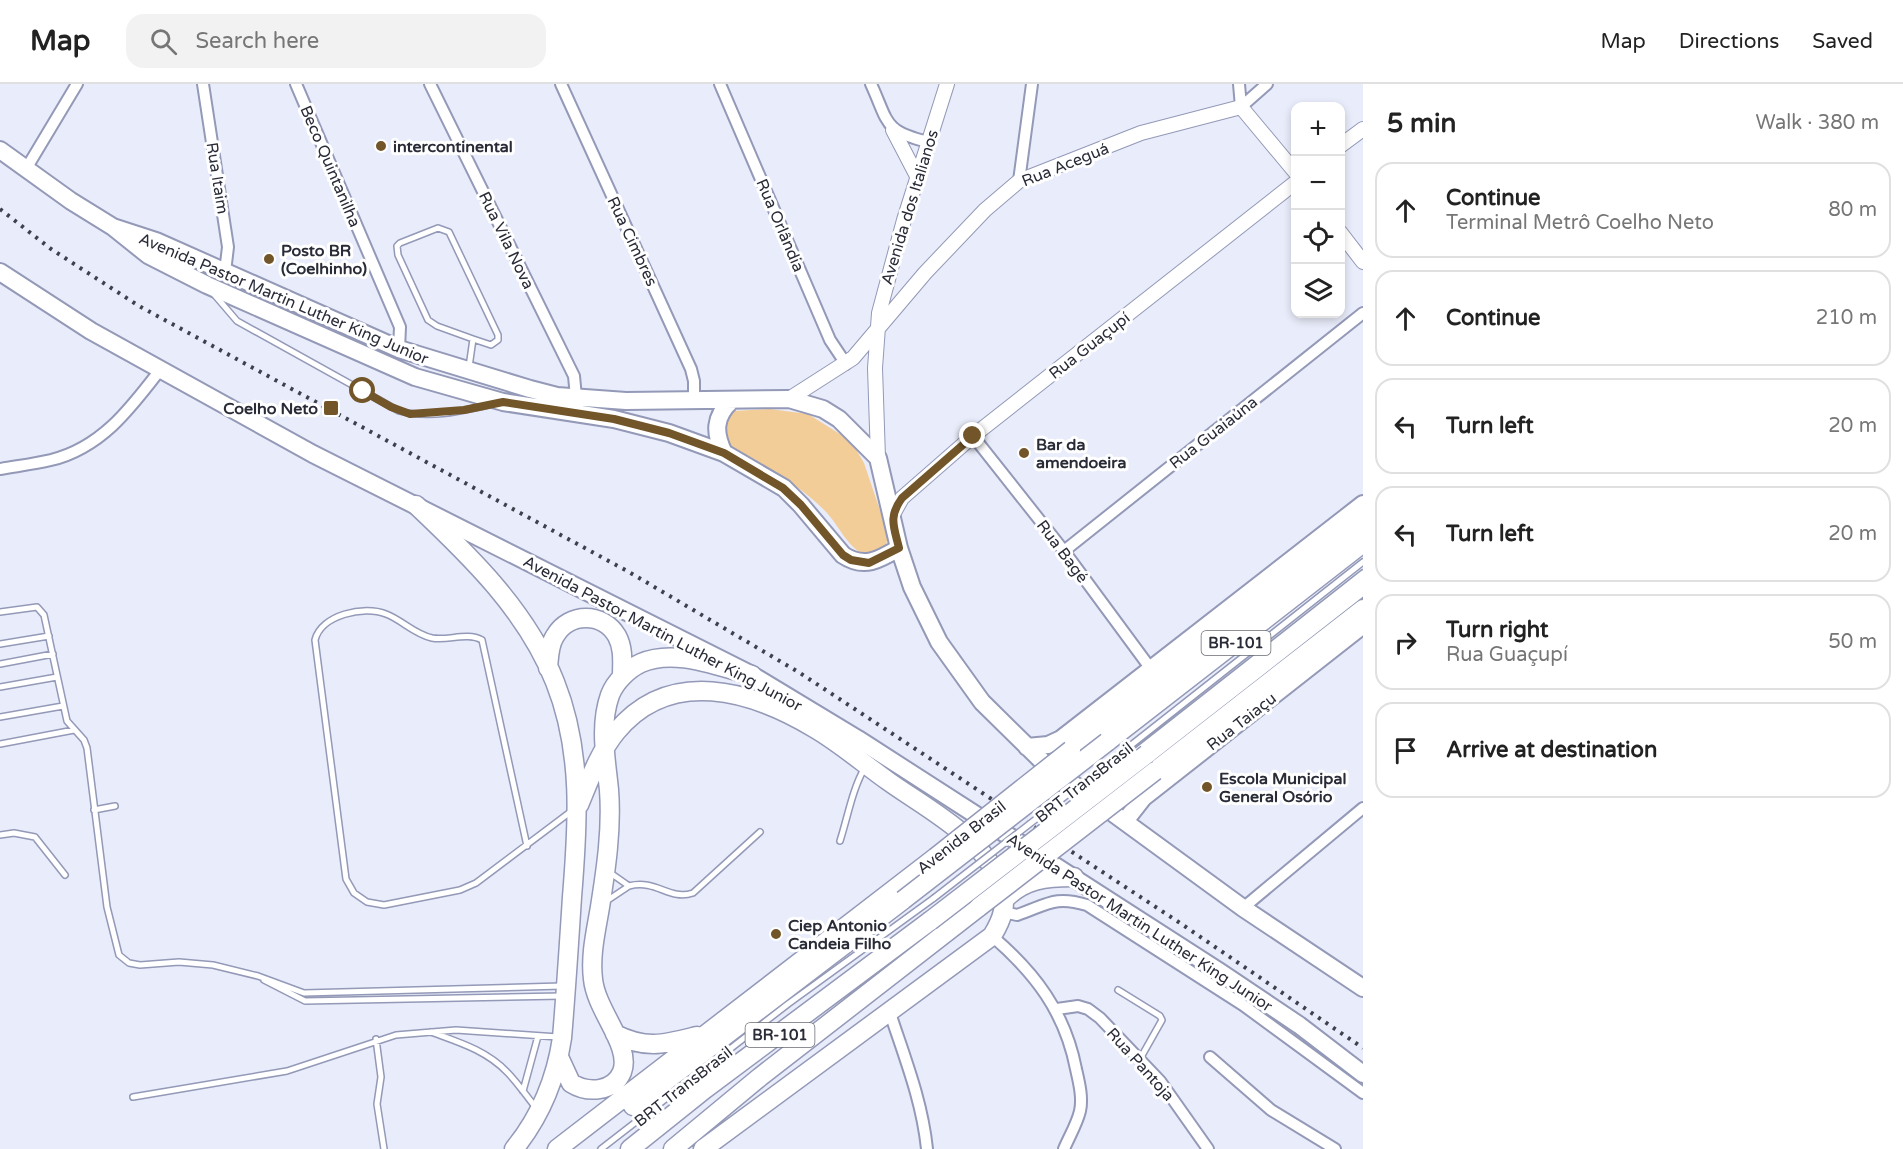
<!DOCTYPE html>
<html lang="en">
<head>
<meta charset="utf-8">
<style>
	:root { --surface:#fff; --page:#f2f2f2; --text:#222; --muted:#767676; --line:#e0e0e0 }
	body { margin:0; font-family:"Varela Round",sans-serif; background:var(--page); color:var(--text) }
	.controls { position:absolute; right:18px; top:18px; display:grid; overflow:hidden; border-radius:12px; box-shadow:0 3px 9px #0003 }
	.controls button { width:54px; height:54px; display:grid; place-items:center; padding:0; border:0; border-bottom:2px solid var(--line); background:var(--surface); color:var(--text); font:30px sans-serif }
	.stop { position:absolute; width:18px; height:18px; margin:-14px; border:4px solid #725529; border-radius:50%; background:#fff }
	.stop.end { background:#725529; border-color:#fff; box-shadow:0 2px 6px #0008 }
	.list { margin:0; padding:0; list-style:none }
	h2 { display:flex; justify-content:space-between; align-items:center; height:78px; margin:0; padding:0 24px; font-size:26px }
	h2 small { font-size:20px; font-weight:400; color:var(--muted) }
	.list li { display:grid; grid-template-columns:39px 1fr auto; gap:18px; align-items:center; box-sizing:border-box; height:96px; margin:0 12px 12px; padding:0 12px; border:2px solid var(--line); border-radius:18px }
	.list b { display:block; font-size:22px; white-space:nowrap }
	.list p { margin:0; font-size:20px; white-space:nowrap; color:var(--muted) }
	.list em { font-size:20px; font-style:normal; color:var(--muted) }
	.icon { flex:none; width:33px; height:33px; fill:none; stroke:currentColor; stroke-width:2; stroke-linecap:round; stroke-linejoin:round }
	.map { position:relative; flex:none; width:1363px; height:1065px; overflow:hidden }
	header { display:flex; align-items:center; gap:36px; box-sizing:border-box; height:84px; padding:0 30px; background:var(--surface); border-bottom:2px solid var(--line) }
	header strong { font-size:28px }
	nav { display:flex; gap:33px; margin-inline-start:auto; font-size:21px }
	.search { width:420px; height:54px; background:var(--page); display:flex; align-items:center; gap:15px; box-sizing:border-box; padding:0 21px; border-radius:18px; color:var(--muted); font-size:22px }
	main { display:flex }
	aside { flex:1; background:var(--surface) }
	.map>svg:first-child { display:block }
	.green { fill:#f3cd97 }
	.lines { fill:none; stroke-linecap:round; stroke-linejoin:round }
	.lane-casing { stroke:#9399b7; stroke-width:8 }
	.street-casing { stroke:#9399b7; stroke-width:14 }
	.secondary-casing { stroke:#9399b7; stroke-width:16 }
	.primary-casing { stroke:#9399b7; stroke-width:20 }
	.highway-casing { stroke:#9399b7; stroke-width:21 }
	.lane { stroke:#fff; stroke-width:5 }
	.street { stroke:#fff; stroke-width:10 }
	.secondary { stroke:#fff; stroke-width:14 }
	.primary { stroke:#fff; stroke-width:16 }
	.highway { stroke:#fff; stroke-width:18 }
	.rail { stroke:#3e404d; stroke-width:4; stroke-dasharray:3 6; stroke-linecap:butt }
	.lane-bridge-casing { stroke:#9399b7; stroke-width:8; stroke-linecap:butt }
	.highway-bridge-casing { stroke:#9399b7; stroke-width:21; stroke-linecap:butt }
	.lane-bridge { stroke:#fff; stroke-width:5 }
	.highway-bridge { stroke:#fff; stroke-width:18 }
	.route { stroke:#725529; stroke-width:8 }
	.poi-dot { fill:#725529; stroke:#fff; stroke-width:2 }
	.labels { text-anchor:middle; stroke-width:6; stroke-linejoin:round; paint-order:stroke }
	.shield { fill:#fff; stroke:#696b73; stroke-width:1.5 }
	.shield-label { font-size:15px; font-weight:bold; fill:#292b37 }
	.poi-label { font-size:16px; font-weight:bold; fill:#292b37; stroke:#fff; text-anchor:start }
	.street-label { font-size:16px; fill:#292b37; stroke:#fff }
</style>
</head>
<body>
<header>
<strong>Map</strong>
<div class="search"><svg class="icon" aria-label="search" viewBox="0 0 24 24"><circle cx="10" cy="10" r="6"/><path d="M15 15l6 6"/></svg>Search here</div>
<nav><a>Map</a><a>Directions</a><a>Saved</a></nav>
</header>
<main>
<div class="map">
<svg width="1363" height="1065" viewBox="0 0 1363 1065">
	<rect width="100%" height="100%" fill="#e9ecfa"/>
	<path class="green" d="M770,325l38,5 43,27 13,22 24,71 -2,12 -10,7 -14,1c-19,-14 -21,-25 -35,-41 -27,-29 -66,-49 -99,-69l-8,-26 14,-7z"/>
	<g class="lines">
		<defs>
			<path id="lane" d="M213,209l24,28 162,90c31,8 64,0 94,-7
				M469,283l4,-28 18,6 7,-5v-5l-49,-103 -11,-4 -38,15 -3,3 1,9 30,65 9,6 36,13
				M0,528l37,-5 7,8 23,106 17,19 3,8 20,159 12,48 10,8 11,2 39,-3 34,3 45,11 46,17 258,-7
				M0,560l49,-8
				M0,580l53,-10
				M0,603l57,-10
				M0,633l63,-11
				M0,660l74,-14
				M1116,673l247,-195
				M1129,673l234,-184
				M94,726l21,-4
				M0,751l14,-2 21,4 30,38
				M840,757c8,-25 12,-51 25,-74
				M527,762l-45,-206c-15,-8 -34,1 -50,-2 -18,-4 -30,-18 -46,-24 -22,-9 -65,1 -71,26l31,239 8,14 13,9 17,3 76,-15 16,-7 97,-73
				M629,802c28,-7 40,15 64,7l67,-61
				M605,818l24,-16 -20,-14
				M264,896l41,21 257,-5
				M1118,906l42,26 2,4 -22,39
				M431,948c27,10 55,18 76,40 11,11 20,25 30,37
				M376,955l5,38 -4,27 7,45
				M523,1007l15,-55
				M133,1013l154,-26 109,-36 60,-5 102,7
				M601,1065l187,-145 146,-106"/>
			<path id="street" d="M203,0l25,163 -3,25
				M296,0l104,243 -1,22
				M430,0l144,292 2,21
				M561,0l130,285 3,12v20
				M720,0l110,256 16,24
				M871,0c18,39 12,47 57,58
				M1239,0l2,23
				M1241,23l26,-23
				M26,85l51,-85
				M1019,97l13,-97
				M973,352l91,115 87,118
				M0,385c17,-3 34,-5 51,-9 50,-12 79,-51 109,-90
				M1064,467l299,-238
				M1243,824l120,-100
				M1003,828l14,3c30,-10 37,-20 70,-10l156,100 120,88
				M992,852c43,37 73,76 84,133 3,13 7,29 4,42 -3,13 -11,26 -16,38
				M1057,925l21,-3 10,3 12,9 60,63 48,68
				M889,926c15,46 33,90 38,139
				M1210,973l61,53 64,39"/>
			<path id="secondary" d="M893,46l24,46
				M1340,62l23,-17
				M1340,148l23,30
				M789,315l64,-41 72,-85 60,-63 34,-29 122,-48 100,-26 55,66
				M878,374l-3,-90 4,-55 25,-93 43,-136
				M892,432l10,-18 71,-62 323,-254"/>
			<path id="primary" d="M0,66l71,51 42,26 35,28 59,30 208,92 88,25 111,17 55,14 55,20 60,35 17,17 42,50c21,14 36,5 56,-7
				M113,143l43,14 243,108 131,40 27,7 69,5 163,-2 34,10 16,10 39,39 21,90 13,39 27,55 43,60 61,60 200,146 120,80
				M0,188l91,59 222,123 439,221 106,64 362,233 79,53 64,49
				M724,369c-10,-20 -10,-36 7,-52
				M1027,663l21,-2 13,-6 302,-235
				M1125,737l18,-23 220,-173"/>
			<path id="highway" d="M416,421c54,51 111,106 139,177 28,70 23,142 17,215 -3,47 -6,94 -10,141 -6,40 -22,79 -48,111
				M548,584c1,-11 1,-23 7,-32 14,-24 48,-24 62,0 7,13 5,27 5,41
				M1107,658l256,-199
				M1071,666l292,-227
				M1147,670l216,-169
				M1155,687l208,-162
				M579,721c10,-24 20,-52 37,-73 54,-66 136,-41 198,-4 26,15 50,36 74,53 39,28 96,56 113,104 7,19 1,35 -9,51l-289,213
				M1004,816c20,-21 42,-23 70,-23
				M615,950c32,16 50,10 82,2
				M559,973l12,26c16,10 42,10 51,-11 10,-26 -26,-61 -29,-93 -3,-24 3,-48 7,-72 6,-38 12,-78 9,-117 -3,-31 -10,-64 1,-95 5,-13 18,-26 31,-32 34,-15 77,4 111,12
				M633,1022l270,-206
				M557,1065l379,-292
				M630,1065l75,-60 225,-168
				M673,1065l87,-72 219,-170"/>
		</defs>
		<use href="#lane" class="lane-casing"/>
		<use href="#street" class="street-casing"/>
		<use href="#secondary" class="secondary-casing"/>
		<use href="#primary" class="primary-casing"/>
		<use href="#highway" class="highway-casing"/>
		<use href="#lane" class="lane"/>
		<use href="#street" class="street"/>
		<use href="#secondary" class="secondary"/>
		<use href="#primary" class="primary"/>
		<use href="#highway" class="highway"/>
		<path class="rail" d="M0,125l51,40 88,57 490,266 171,101 380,250 183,125"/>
		<defs>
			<path id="lane-bridge" d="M934,814l182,-141"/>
			<path id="highway-bridge" d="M936,773l135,-107
				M903,816l204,-158
				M979,823l176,-136
				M930,837l217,-167"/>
		</defs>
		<use href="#lane-bridge" class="lane-bridge-casing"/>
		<use href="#highway-bridge" class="highway-bridge-casing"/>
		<use href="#lane-bridge" class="lane-bridge"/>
		<use href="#highway-bridge" class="highway-bridge"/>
	</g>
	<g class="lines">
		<path class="route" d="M363,307l28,16 19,7 54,-4 39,-8 111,17 55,14 55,20 59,35 18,17 42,50 8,5 18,3 30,-15c-5,-21 -11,-31 3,-50l71,-62"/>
	</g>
	<g class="poi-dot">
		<circle cx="381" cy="62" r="6"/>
		<circle cx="269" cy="175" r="6"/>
		<rect x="323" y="316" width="16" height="16" rx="3"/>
		<circle cx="1024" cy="369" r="6"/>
		<circle cx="1207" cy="703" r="6"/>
		<circle cx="776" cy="850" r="6"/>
	</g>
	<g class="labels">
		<g class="shield">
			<rect x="1201.5" y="547" width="69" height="24" rx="4.5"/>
			<rect x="745.5" y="939" width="69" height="24" rx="4.5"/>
		</g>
		<g class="shield-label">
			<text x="1236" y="564">BR-101</text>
			<text x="780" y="956">BR-101</text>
		</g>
		<g class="poi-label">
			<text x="393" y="68">intercontinental</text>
			<text x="281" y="172">Posto BR<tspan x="281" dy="18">(Coelhinho)</tspan></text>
			<text x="318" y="330" text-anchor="end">Coelho Neto</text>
			<text x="1036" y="366">Bar da<tspan x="1036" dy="18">amendoeira</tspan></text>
			<text x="1219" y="700">Escola Municipal<tspan x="1219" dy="18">General Osório</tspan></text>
			<text x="788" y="847">Ciep Antonio<tspan x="788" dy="18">Candeia Filho</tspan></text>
		</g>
		<g class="street-label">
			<text transform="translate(1065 80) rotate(-22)" y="6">Rua Aceguá</text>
			<text transform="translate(331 82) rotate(67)" y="6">Beco Quintanilha</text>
			<text transform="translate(218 94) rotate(81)" y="6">Rua Itaim</text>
			<text transform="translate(909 123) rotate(-73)" y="6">Avenida dos Italianos</text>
			<text transform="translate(781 141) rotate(67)" y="6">Rua Orlândia</text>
			<text transform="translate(507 156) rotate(64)" y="6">Rua Vila Nova</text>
			<text transform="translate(633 157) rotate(65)" y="6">Rua Cimbres</text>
			<text transform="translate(284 214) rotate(23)" y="6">Avenida Pastor Martin Luther King Junior</text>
			<text transform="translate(1089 261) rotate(-38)" y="6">Rua Guaçupí</text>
			<text transform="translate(1213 348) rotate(-38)" y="6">Rua Guaiaúna</text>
			<text transform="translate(1063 467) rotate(53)" y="6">Rua Bagé</text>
			<text transform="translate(663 549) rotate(28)" y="6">Avenida Pastor Martin Luther King Junior</text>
			<text transform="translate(1241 637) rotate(-38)" y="6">Rua Taiaçu</text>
			<text transform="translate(1084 698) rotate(-38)" y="6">BRT TransBrasil</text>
			<text transform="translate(961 753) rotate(-38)" y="6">Avenida Brasil</text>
			<text transform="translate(1140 838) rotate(33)" y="6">Avenida Pastor Martin Luther King Junior</text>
			<text transform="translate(1141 980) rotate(48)" y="6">Rua Pantoja</text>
			<text transform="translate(683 1002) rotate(-38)" y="6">BRT TransBrasil</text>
		</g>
	</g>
</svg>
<div class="controls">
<button>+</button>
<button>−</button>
<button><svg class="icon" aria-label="locate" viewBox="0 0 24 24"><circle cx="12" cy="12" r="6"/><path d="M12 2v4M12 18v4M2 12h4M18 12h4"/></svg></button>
<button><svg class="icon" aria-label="layers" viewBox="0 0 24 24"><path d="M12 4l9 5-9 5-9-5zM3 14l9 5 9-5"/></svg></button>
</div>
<div class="stop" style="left:363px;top:307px"></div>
<div class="stop end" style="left:973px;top:352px"></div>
</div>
<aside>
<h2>5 min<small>Walk · 380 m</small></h2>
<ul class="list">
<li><svg class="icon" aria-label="ahead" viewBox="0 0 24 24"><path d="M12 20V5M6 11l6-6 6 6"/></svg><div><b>Continue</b><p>Terminal Metrô Coelho Neto</p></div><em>80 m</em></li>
<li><svg class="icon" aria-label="ahead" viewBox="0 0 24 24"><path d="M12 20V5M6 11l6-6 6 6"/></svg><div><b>Continue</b></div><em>210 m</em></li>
<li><svg class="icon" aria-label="left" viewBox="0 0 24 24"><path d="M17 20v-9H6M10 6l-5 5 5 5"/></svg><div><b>Turn left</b></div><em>20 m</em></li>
<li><svg class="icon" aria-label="left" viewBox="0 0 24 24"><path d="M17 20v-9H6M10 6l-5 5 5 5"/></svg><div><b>Turn left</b></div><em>20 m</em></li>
<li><svg class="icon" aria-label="right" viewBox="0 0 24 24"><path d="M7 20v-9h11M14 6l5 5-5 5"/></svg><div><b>Turn right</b><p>Rua Guaçupí</p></div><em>50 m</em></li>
<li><svg class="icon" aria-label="arrive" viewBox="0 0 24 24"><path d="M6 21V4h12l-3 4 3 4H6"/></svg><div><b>Arrive at destination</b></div></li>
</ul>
</aside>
</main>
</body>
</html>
